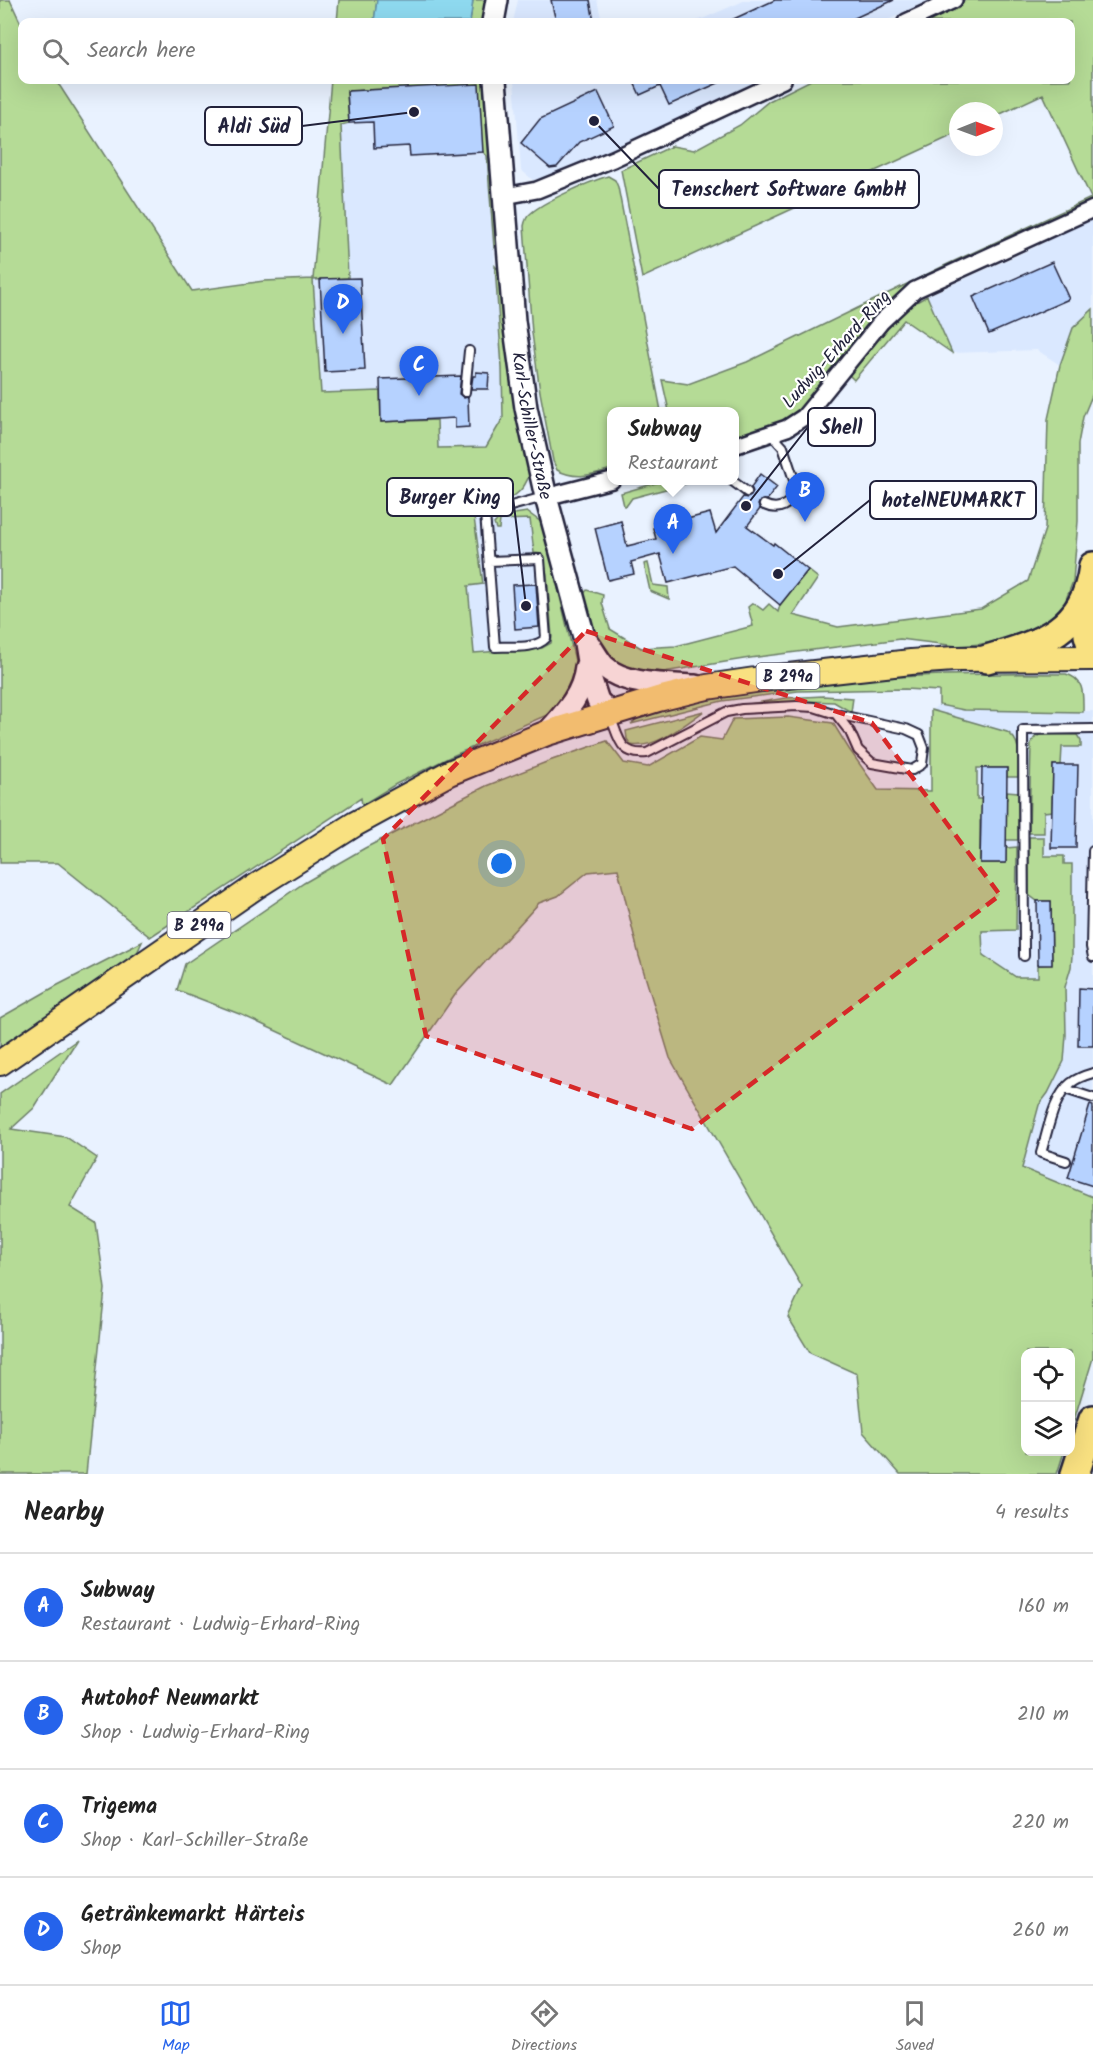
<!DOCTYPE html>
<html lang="en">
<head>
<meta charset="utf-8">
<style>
	:root { --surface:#fff; --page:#f2f2f2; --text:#222; --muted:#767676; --line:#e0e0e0; --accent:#2563eb }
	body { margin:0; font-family:Kalam,sans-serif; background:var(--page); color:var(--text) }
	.controls { position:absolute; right:18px; bottom:18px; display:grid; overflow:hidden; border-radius:12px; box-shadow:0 6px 24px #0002 }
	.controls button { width:54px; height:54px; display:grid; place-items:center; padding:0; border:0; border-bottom:2px solid var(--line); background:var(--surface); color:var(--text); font:30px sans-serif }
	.compass { position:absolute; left:949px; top:102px; width:54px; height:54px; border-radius:50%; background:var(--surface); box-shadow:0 6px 24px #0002; rotate:89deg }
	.you { position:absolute; left:502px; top:864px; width:21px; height:21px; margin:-15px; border:4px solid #fff; border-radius:50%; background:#1a73e8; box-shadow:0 0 0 9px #1a73e833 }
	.badge { display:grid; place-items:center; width:39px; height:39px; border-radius:50%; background:var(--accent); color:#fff; font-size:20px; font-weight:700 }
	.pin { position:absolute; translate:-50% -50px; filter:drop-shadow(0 2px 3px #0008) }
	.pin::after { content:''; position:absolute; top:32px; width:21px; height:18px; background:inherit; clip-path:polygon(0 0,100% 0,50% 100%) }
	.popup { position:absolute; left:607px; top:407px; width:132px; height:78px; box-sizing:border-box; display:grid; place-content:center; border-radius:12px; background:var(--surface); filter:drop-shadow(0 2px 4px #0005); font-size:20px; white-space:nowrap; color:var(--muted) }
	.popup b { font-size:22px; color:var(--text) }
	.popup::after { content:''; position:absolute; left:50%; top:100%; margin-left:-12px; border:12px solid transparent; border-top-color:var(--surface) }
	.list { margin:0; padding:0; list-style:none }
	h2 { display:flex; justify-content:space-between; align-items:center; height:78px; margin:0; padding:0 24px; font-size:26px }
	h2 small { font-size:20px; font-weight:400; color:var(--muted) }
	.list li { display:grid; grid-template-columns:39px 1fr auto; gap:18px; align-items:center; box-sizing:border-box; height:108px; padding:0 24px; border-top:2px solid var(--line) }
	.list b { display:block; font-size:22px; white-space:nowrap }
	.list p { margin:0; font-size:20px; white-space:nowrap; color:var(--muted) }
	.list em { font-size:20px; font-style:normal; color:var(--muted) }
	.icon { flex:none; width:33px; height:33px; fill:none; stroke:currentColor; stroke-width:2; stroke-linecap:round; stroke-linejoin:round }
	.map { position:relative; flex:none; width:1093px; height:1474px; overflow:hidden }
	.search { position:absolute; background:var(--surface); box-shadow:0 6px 24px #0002; left:18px; right:18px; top:18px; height:66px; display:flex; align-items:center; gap:15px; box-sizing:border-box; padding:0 21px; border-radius:12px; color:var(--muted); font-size:22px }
	.sheet { height:510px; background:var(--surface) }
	nav { display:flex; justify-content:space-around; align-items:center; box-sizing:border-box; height:84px; border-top:2px solid var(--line); background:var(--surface); font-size:16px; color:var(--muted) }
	nav a { display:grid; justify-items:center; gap:3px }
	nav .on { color:var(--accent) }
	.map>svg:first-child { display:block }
	.built { fill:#dae8ff }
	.green { fill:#b5db96; stroke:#6c7e68; stroke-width:1.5 }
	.water { fill:#8ed9ef; stroke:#6390a7; stroke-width:1.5 }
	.building { fill:#b6d2ff; stroke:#22223b; stroke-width:1.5 }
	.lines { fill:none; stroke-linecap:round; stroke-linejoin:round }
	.lane-casing { stroke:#22223b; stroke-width:12 }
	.street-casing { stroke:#22223b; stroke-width:20 }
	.secondary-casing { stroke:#22223b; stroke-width:26 }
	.primary-casing { stroke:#22223b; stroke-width:28 }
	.highway-casing { stroke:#22223b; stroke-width:32 }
	.lane { stroke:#fff; stroke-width:8 }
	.street { stroke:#fff; stroke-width:15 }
	.secondary { stroke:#fff; stroke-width:21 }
	.primary { stroke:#f9e181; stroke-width:24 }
	.highway { stroke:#f9e181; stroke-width:27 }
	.marked { fill:#d62828; fill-opacity:0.2; stroke:#d62828; stroke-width:4.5; stroke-dasharray:12 8; stroke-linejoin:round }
	.labels { text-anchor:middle; stroke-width:4.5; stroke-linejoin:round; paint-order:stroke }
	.shield { fill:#fff; stroke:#646476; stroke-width:1.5 }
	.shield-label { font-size:16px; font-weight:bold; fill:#22223b }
	.street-label { font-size:18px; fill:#22223b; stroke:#fff }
	.leader { fill:none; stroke:#22223b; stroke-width:2 }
	.callout-dot { fill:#22223b; stroke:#fff; stroke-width:2 }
	.callout { fill:#fff; stroke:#22223b; stroke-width:2 }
	.callout-label { font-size:20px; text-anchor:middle; font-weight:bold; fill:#22223b }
</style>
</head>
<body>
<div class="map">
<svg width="1093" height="1474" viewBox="0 0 1093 1474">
	<rect width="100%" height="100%" fill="#e9f2ff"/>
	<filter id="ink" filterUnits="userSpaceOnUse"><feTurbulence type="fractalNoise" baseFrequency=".0167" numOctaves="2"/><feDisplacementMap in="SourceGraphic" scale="12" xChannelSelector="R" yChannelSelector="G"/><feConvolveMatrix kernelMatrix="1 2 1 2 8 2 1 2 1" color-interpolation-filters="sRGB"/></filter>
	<g filter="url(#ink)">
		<path class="built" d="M518,0h79l5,22h-89z
			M746,0h184l-46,22h-189z
			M482,80l20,288 1,50 -17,29 -157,7 -8,-60 -8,-115 17,-191z
			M514,80h252l-108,52 -115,47 -10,1 -12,-10z
			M1093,217v92l-20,19 -13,37 -23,-15 -85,3 -48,-33 16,-21 116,-52z
			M475,519h23l-4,5 1,3 4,2v-9l31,-1 4,34 8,1 5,20 5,63 -5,9 -5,2 -68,5 -6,-67 15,-2z
			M939,705l26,5 128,1v486l-71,-29 17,-63 -23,-128 -75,-49 -9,-137 -1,-81z"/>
		<path class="green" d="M0,0h10l12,26v54h34l136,211 72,-10 49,-2 18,-199h157l11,161 -5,7 -7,-92 -4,-4 -136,-60 2,31 -8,2 7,153 -35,2 8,113 59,-2 1,31 56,-2 1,28 48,-1 17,-29 -1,-50 -7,-102 7,8 28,198c-8,31 -32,28 -57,38l10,74 -15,2 6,67 68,-5 9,-5 1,-6 -5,-63 -5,-20 -8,-1 -4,-34 -30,1 -1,9h-3l-2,-5 7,-8 26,-4 14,10 4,11 31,132 -2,21 -20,26 -104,45 -54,27 -34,21 -1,-7 -211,139 -92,-74h-58z
			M339,0h38l-3,22h-37z
			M473,0h17l-3,22h-17z
			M966,0h127v203l-184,85 -24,20 -84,99 -18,15 -48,16 -1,-26 -65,-1 -7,-31 26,4 59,-22 201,-98 143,-66 -48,-104 -49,23v-6h-36v22l-316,145 -21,-108 51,-24 22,4 46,-25 29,-24 42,-21h259v-58h-151z
			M608,176l7,4 3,7 43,224 -49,1 -1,57c-19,6 -36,11 -54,1l-4,-9 -13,-69 -8,-59 -8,-107c1,-5 2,-9 6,-12 14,-13 59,-32 78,-38z
			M927,296l25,57 -48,-33 -50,60 -4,-4 -1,-4 57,-64z
			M1093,309v84l-10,24 -5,27v77l-5,60 -8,21 -21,24 -32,13 -31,5 -24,2 -57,-7 -150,19 -99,16 -18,-2 -17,-8 -15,-16 -19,-52 5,-6 16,5 -1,8 8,26 31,19 35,-2 77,-20 -5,-19 5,-4 10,7 6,-6 9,8 2,-7 28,-35 10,8 -25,37 45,12 143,-18 47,-28 17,-52 3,-110 12,-54 13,-37z
			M663,481h27l-2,2 -56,15 -5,7 -3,1 -3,-13z
			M648,563l5,22 15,2 1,12 -19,-8 -6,-27z
			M1066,674c19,5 17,21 17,38l-119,-2 -25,-5v-14l-34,-2 -107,2 -76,10 -91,23 7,-6 8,-4c137,-35 279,-42 420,-40z
			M823,696l30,2 -2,14 -17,-10 -30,-1 -68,5 50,-8z
			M931,710l76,22c16,9 11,30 11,45h-11v-9h-30v31h30v-8l11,1v48h-12v-19h-26v42h26v-15l11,-1 -1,83 -34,1 1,24 33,22h22v-12l14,-1 -1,-63h-14l-8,-6v-58h15v19h20v8h8v92l-1,11 -6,20 1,48 -2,26 -16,32 -9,12 -17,63 71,29v161l-22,72 -1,-78h-44v100h38l-7,22h-157l-37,-42 -6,-58 -47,-21 -22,-36 14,-30 -132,-229 -31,-102 -21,-87 -30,3 -30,24 -19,7 -84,92 -62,90 -151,-70 -65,-25 8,-26 119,-81 61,-35 121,-62 63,-25 58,-20 17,22 24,4 52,-30 22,3 11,-21 55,-2 45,6 16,26 29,41 53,1z
			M704,711c-18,13 -50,39 -73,34l-4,-6 -1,-8z
			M1043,734l34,1 4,6v6h-19l-1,18h-8l-1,46 -8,1v21h-15l2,-90 4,-6z
			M142,942l-5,11 -137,95v-30l56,-32z
			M77,1040l-43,68 -23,21 55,8 31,21 -27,49 26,16 9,66 -19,185h-86v-380z"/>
		<path class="water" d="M377,0h96l-3,22h-96z"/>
		<path class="building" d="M551,0h39l4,22h-38z
			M775,0h119l-48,22h-119z
			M633,80h92l-56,25 -9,-19 -20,9z
			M479,84l4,68 -73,4 -1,-10 -35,2 -1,-26 -24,1 -2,-32z
			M598,92l16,34 -35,16 -22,25 -7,1 -29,-25 19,-24z
			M1052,262l17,37 -80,35 -16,-37z
			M360,278l5,92 -40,2 -5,-93z
			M476,372l13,1 -1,16h-17l2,-13h3z
			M461,376l-2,18 5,4 4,-1 1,30 -14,1v-10l-74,4 -1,-43z
			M760,474l17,13 -10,13 -7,1 -2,4 2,4 -13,17 26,19 1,-2 34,27 -28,35 -47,-39 -65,17 -8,-29 -29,8 3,12 -26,6 -13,-52 26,-7 6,25 29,-7 -3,-11 57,-15 6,20 27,-36 4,1 4,-2 2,-4 -2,-5z
			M536,584l3,43 -24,2 -3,-44z
			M1053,765h25l-2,83h-25z
			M982,768h25l-1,95h-26z
			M1037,901h14l1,64h-14z
			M1079,988l14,1v57h-15z
			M1090,1105l3,1v80l-25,-8z"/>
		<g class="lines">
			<defs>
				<path id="lane" d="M465,392l4,-41
					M731,480l16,12
					M764,505c15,7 24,0 34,-13l-15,-45 -12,-13
					M489,561l51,-2 6,79c-11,12 -35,8 -51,9l-10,-134 59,-16
					M611,718c8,20 9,38 36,35l79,-41 16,-3 55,-3 17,1 22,7 14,18 8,18 14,13 40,7 10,-6 2,-16 -5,-13 -13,-6 -70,-15
					M1093,851l-2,96 2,10
					M1024,956l-1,-226 70,-1
					M1065,1089l28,9
					M1066,1161l-25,-8c7,-22 12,-56 30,-70 6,-5 15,-8 22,-10"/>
				<path id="street" d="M906,22l48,-22
					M505,196l32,-6 76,-31 170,-79
					M734,446l53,-18 17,-11 77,-95 34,-32 178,-81
					M546,497l66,-17"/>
				<g id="secondary">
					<path d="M493,22l4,-22"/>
					<path id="s1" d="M495,80l19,241 12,87 20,89 38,140 7,43 7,21 11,11"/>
					<path d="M585,639c7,8 12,19 19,27 20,20 64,18 91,20"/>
					<path d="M547,733c18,-20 36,-38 39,-66"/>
				</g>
				<path id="primary" d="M0,1063l255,-176 100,-63 94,-51 98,-40 111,-34 49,-12 55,-8 149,-17 43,-3 139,-1"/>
				<path id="highway" d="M1088,591v44l5,17
					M987,659c55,-16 98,-29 106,-93
					M1075,1474l18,-55"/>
			</defs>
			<use href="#lane" class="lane-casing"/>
			<use href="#street" class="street-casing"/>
			<use href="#secondary" class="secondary-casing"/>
			<use href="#primary" class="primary-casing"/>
			<use href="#highway" class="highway-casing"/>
			<use href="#lane" class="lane"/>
			<use href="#street" class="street"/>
			<use href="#secondary" class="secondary"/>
			<use href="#primary" class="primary"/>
			<use href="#highway" class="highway"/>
		</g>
	</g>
	<path class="marked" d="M586,631l286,92 128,172 -308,234 -266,-93 -43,-197z"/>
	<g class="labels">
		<g class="shield">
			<rect x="756.5" y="663" width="63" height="26" rx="4.5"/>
			<rect x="167.5" y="912" width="63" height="26" rx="4.5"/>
		</g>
		<g class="shield-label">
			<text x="788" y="682">B 299a</text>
			<text x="199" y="931">B 299a</text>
		</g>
		<g class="street-label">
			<text transform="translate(836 349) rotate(-48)" y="6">Ludwig-Erhard-Ring</text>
			<text dy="6" stroke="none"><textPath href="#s1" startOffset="348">Karl-Schiller-Straße</textPath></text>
		</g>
	</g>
	<path class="leader" d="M414 112L302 126M594 121L659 189M746 506L808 427M526 606L513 497M778 574L870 500"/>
	<g class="callout-dot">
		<circle cx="414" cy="112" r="6"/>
		<circle cx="594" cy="121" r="6"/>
		<circle cx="746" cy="506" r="6"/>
		<circle cx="526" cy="606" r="6"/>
		<circle cx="778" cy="574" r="6"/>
	</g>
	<g class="callout">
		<rect x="205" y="107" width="97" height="38" rx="6"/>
		<rect x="659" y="170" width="260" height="38" rx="6"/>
		<rect x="808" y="408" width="67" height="38" rx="6"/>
		<rect x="387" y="478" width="126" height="38" rx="6"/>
		<rect x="870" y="481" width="166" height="38" rx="6"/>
	</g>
	<g class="callout-label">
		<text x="254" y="133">Aldi Süd</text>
		<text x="789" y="196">Tenschert Software GmbH</text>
		<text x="841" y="434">Shell</text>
		<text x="450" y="504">Burger King</text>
		<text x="953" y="507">hotelNEUMARKT</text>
	</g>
</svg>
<div class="controls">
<button><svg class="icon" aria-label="locate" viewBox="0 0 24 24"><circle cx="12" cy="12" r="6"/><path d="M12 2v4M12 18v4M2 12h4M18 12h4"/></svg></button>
<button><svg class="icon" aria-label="layers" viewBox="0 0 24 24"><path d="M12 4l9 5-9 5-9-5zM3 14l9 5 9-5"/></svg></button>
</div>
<svg class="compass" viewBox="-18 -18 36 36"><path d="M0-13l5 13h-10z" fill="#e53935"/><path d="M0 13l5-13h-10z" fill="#767676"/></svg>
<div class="you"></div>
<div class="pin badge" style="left:673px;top:554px">A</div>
<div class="popup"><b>Subway</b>Restaurant</div>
<div class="pin badge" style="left:805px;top:522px">B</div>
<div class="pin badge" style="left:419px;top:396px">C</div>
<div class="pin badge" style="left:343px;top:334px">D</div>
<div class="search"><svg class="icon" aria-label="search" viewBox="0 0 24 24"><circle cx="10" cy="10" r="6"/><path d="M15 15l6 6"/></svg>Search here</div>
</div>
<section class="sheet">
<h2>Nearby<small>4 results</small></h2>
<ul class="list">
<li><span class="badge">A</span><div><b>Subway</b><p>Restaurant · Ludwig-Erhard-Ring</p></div><em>160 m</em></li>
<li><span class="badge">B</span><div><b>Autohof Neumarkt</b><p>Shop · Ludwig-Erhard-Ring</p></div><em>210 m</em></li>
<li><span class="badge">C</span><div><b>Trigema</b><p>Shop · Karl-Schiller-Straße</p></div><em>220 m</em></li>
<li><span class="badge">D</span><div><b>Getränkemarkt Härteis</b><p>Shop</p></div><em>260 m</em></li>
</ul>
</section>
<nav>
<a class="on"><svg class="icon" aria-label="map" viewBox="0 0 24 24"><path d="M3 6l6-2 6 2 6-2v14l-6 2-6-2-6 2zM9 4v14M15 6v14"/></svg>Map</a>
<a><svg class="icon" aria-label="directions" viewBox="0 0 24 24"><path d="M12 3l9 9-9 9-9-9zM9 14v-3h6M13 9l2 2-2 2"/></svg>Directions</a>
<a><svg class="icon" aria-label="saved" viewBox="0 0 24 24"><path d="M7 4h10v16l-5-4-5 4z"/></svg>Saved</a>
</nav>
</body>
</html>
